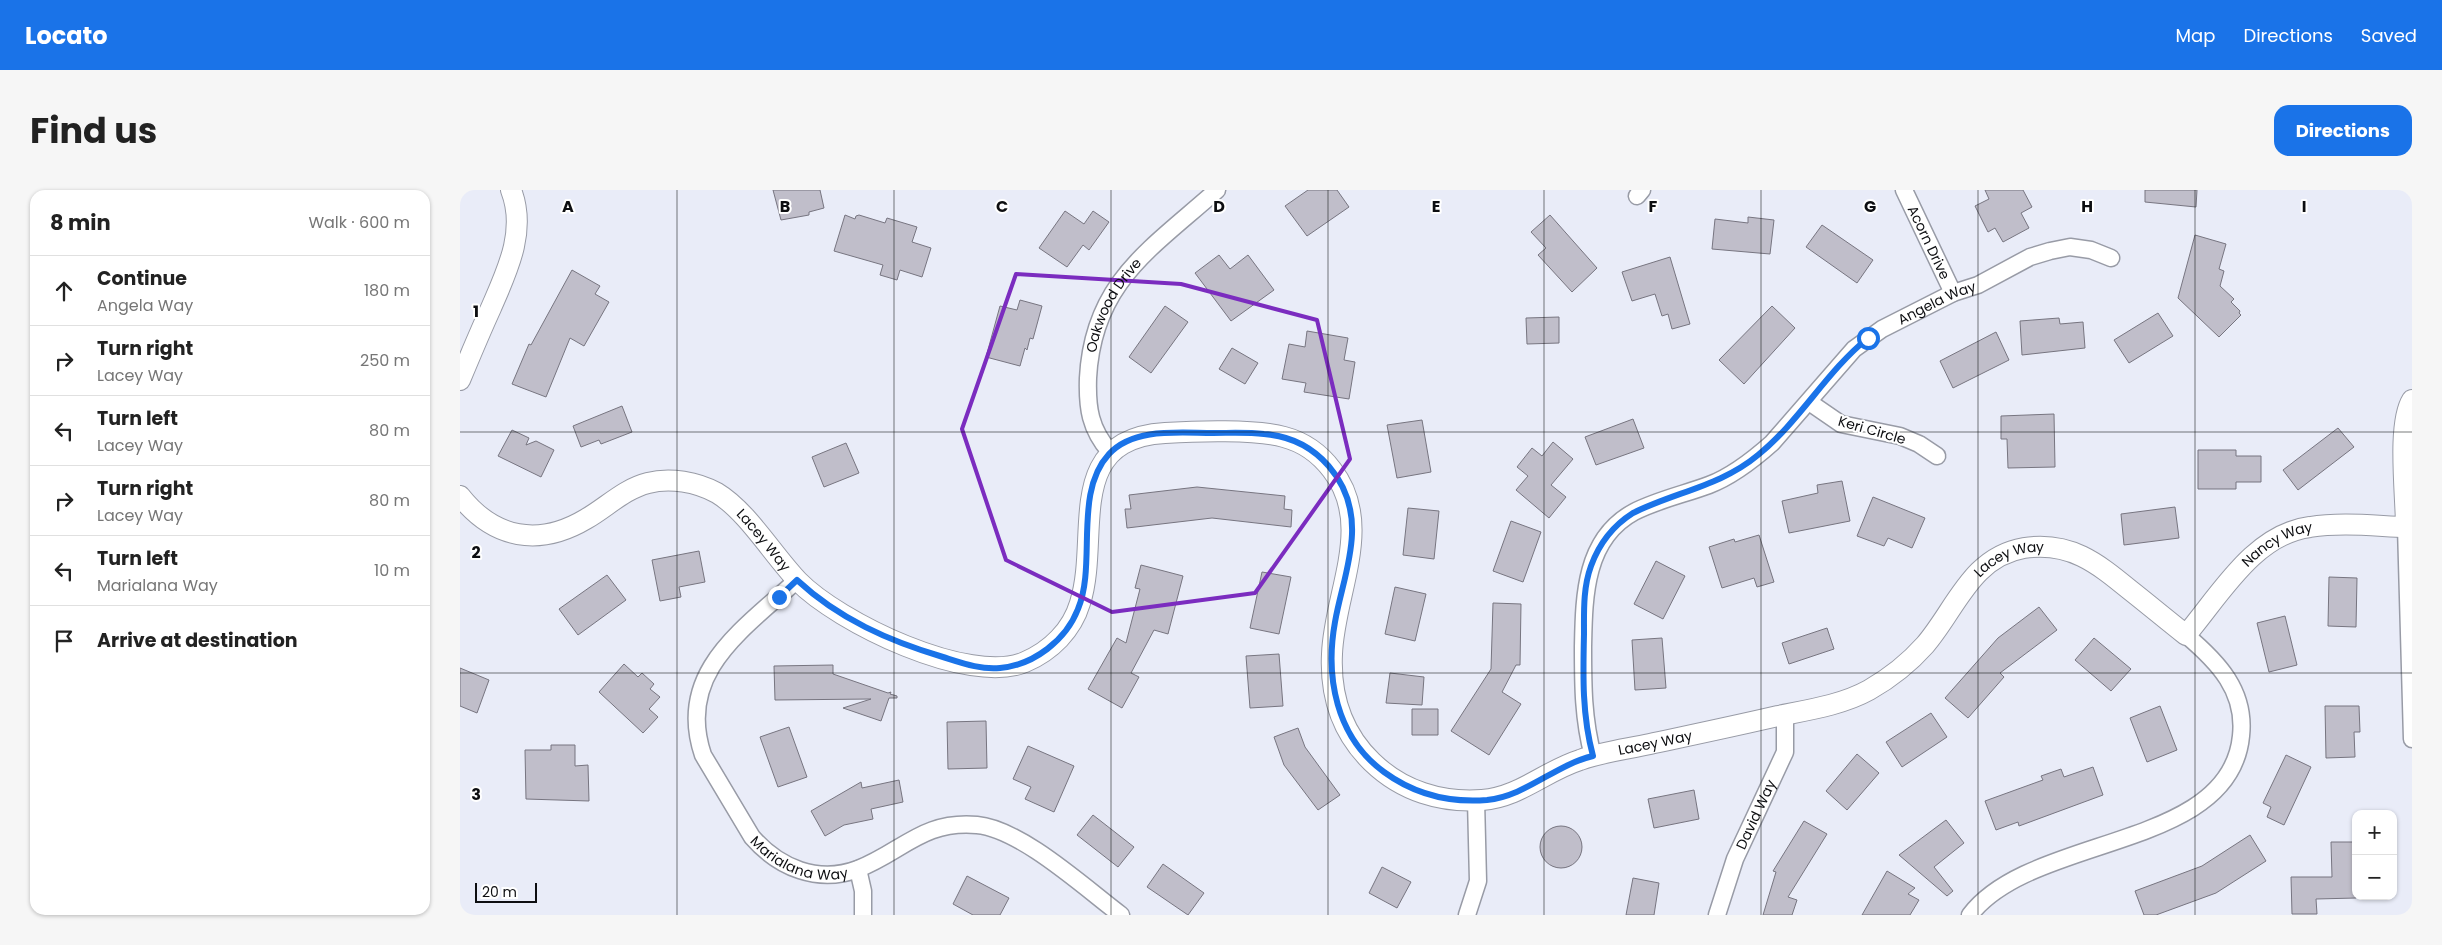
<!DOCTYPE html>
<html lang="en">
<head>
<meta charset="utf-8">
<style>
	:root { --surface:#fff; --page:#f6f6f6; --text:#222; --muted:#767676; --line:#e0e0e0; --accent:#1a73e8 }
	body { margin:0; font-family:Poppins,sans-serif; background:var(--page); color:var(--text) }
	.controls { position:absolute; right:15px; bottom:15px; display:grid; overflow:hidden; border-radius:10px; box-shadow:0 1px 4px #0004 }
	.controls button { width:45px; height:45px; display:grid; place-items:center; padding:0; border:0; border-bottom:1px solid var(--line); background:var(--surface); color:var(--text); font:25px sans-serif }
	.scale { position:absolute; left:15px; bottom:12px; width:62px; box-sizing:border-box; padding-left:5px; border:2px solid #0d0e11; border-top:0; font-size:14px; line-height:18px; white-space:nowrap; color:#0d0e11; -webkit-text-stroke:4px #fff; paint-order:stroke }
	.stop { position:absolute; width:15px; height:15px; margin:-11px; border:4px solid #1a73e8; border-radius:50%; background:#fff }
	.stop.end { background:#1a73e8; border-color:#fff; box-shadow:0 1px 5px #0008 }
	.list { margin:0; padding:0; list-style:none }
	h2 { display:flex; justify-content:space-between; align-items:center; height:65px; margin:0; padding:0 20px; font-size:21px }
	h2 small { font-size:16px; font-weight:400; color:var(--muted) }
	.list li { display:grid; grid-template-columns:32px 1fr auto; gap:15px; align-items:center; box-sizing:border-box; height:70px; padding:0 20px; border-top:1px solid var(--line) }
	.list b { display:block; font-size:19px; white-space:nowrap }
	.list p { margin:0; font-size:16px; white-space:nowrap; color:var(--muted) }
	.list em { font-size:16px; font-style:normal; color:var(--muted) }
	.icon { flex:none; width:28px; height:28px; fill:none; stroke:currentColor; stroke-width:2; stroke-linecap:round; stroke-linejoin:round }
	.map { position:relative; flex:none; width:1952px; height:725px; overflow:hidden; border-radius:15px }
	header { display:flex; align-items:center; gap:30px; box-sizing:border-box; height:70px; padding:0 25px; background:var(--accent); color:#fff }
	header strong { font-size:24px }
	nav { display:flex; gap:28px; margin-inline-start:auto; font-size:18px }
	.intro { display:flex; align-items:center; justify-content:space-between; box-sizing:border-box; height:120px; padding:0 30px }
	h1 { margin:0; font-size:35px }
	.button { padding:12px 22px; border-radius:15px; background:var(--accent); color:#fff; font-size:18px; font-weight:700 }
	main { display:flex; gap:30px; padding:0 30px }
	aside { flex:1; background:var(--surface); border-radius:15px; box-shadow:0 1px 4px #0004 }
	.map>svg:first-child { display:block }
	.building { fill:#c0beca; stroke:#777580 }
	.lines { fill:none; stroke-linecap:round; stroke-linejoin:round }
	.minor-casing { stroke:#989ba6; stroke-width:19 }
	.tertiary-casing { stroke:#989ba6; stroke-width:22 }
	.minor { stroke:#fff; stroke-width:16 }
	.tertiary { stroke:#fff; stroke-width:20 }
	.route { stroke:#1a73e8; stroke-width:6 }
	.marked { fill:none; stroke:#7b2cbf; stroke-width:4; stroke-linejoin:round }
	.grid { fill:none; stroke:#0d0e11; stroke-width:1; stroke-opacity:0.55 }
	.labels { text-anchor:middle; stroke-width:4; stroke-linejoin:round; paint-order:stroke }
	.street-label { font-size:14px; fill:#0d0e11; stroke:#fff }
	.grid-label { font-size:16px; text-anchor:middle; font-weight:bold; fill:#0d0e11; stroke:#fff; stroke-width:4; stroke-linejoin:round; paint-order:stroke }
</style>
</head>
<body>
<header>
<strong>Locato</strong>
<nav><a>Map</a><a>Directions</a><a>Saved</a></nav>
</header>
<div class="intro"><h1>Find us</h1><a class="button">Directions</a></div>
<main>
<aside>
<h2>8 min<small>Walk · 600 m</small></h2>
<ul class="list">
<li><svg class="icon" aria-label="ahead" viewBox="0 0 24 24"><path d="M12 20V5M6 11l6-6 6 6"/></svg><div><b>Continue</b><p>Angela Way</p></div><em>180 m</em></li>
<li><svg class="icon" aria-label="right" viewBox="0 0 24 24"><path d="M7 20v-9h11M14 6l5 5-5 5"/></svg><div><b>Turn right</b><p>Lacey Way</p></div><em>250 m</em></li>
<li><svg class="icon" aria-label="left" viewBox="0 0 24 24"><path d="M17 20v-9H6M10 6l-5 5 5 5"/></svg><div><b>Turn left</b><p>Lacey Way</p></div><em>80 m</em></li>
<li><svg class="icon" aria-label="right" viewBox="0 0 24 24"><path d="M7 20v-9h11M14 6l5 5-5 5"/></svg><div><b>Turn right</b><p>Lacey Way</p></div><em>80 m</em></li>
<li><svg class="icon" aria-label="left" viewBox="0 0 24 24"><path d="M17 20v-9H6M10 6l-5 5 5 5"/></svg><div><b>Turn left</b><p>Marialana Way</p></div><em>10 m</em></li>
<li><svg class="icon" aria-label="arrive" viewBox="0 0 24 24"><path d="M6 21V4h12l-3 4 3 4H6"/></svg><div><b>Arrive at destination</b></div></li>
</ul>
</aside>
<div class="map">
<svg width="1952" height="725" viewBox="0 0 1952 725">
	<rect width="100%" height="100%" fill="#e9ecf8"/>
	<path class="building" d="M313,0h47l4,18 -15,4v3l-28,5z
		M848,0h29l12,17 -42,29 -22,-30z
		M1525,0h38l9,17 -11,6 8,15 -26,14 -8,-14 -7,4 -13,-26 14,-7z
		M1685,0h52l-1,17 -51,-5z
		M605,21l19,13 9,-13 16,11 -20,28 -6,-5 -16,22 -28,-19z
		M385,25l10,4 1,-3 3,-1 26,8 2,-5 30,9 -5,15 19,6 -9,29 -22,-7 -3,10 -17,-5 3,-10 -49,-14z
		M1090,25l47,53 -25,24 -34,-37 8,-7 -15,-16z
		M1288,27l26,3 -4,34 -58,-5 3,-30 33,4z
		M1362,35l51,35 -16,23 -51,-36z
		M1735,45l31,9 -7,25 5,2 -4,15 14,13 -3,3 9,9 -1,2 2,2 -22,22 -41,-39z
		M759,65l11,14 18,-14 26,35 -43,31 -36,-48z
		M1210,67l20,67 -18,5 -4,-15 -6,2 -7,-22 -23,7 -10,-29z
		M112,80l28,16 -5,8 14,8 -25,44 -14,-8 -24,59 -34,-13 17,-40 2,1z
		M560,110l22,6 -9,33 -3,-1 -3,12 -2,-2 -5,18 -34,-9 14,-51 17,4z
		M705,116l23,16 -37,51 -22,-16z
		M1312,116l23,22 -51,56 -25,-24z
		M1698,123l15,23 -44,27 -15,-23z
		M1099,127v26l-32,1 -1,-26z
		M1599,128l1,6 23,-2 2,26 -63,7 -2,-34z
		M847,141l41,7 -4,22 11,2 -6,37 -45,-7 2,-9 -24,-4 7,-35 16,3z
		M1536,142l13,28 -56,28 -13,-27z
		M772,158l26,15 -13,21 -26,-15z
		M162,216l10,26 -31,12 -2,-4 -18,7 -8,-21z
		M1594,224l1,53 -47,1 -1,-29h-6v-23z
		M1173,229l11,29 -48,17 -11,-28z
		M962,230l9,52 -34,6 -10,-53z
		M1878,238l16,19 -56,43 -15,-20z
		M52,240l17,8 -3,7 10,-4 18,9 -13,27 -43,-21z
		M1093,252l20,17 -22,26 15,12 -17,21 -33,-28 12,-14 -11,-9 15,-19 10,8z
		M386,253l13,30 -35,14 -12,-30z
		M1738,260h38v6h25v26h-25v7h-38z
		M1382,291l8,40 -61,12 -7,-32 36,-8 -1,-8z
		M737,297l88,9 -1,13 8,1 -1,17 -79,-9 -85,10 -2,-19h6l-2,-14z
		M1413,307l52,21 -13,30 -24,-10 -4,8 -27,-10z
		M1715,317l4,31 -55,7 -3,-31z
		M948,318l31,3 -5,48 -31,-4z
		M1051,331l30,11 -18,50 -30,-11z
		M1299,345l15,47 -17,5 -3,-9 -32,10 -13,-41 25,-8 1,3z
		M239,361l6,31 -26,5 2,10 -21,4 -8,-41z
		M1196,371l29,15 -22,43 -29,-15z
		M681,375l42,11 -15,58 -14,-4 -23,43 8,4 -17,31 -34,-19 29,-51 9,5 14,-54 -5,-1z
		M802,382l29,5 -12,57 -29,-6z
		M147,385l19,25 -48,35 -19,-26z
		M1869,387l28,1 -1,49 -28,-1z
		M935,397l31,7 -11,47 -30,-7z
		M1033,413l28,1 -1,61h-4l-14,27 19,12 -32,51 -38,-24 40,-62z
		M1579,417l18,23 -57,43 4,4 -36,41 -23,-20 53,-60z
		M1825,426l12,49 -28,7 -12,-49z
		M1367,438l7,21 -45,15 -7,-21z
		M1202,448l4,50 -31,2 -3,-50z
		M1634,448l37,31 -20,22 -36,-31z
		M819,464l4,52 -33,2 -4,-52z
		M164,474l14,13 4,-4 12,11 -4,5 10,8 -11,12 9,8 -15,16 -44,-41z
		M373,475v9l55,19 3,-1 -1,2 7,2v2h-8l-8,23 -38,-13 28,-9 -96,1 -1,-34z
		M0,478l29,12 -12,33 -17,-7z
		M930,483l34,4 -2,28 -36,-2z
		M1700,516l17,44 -30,12 -17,-44z
		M1865,516h34l1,26h-6l1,25 -29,1z
		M952,519h26v26h-26z
		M1471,523l16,24 -45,30 -16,-25z
		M526,531l1,47 -39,1 -1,-47z
		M329,537l18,50 -29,10 -18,-50z
		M838,538l7,19 35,48 -22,15 -34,-45 -10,-28z
		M91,555h24v21l13,-1 1,36 -63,-2 -1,-49h26z
		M568,556l46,20 -20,46 -29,-13 6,-12 -18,-8z
		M1397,564l22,19 -32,37 -21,-19z
		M1826,565l25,12 -27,58 -17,-8 4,-10 -8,-4z
		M1633,577l10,28 -84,31 -1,-4 -22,8 -11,-29 58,-21 -2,-4 20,-7 3,8z
		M439,590l4,22 -32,7 2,10 -29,6 -19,11 -14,-25 50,-29 1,6z
		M1234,600l5,29 -45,9 -6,-29z
		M633,625l41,32 -16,20 -41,-32z
		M1486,630l18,23 -30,24 19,24 -6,5 -48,-41z
		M1344,631l23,13 -39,63 9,3 -5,15h-29l13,-43 -3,-1z
		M1080 657a21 21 0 1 1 42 0a21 21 0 1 1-42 0Z
		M1790,645l16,26 -50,32 -60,22h-12l-9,-24 67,-25z
		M1871,652h25v56l-40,1 1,15h-25l-1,-37h41z
		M703,674l41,29 -16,22 -41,-28z
		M922,677l29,15 -14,26 -28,-15z
		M1427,681l28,17 -7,6 11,6 -9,15h-48z
		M507,686l42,22 -9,17h-27l-20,-11z
		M1173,688l26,5 -5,32h-28z"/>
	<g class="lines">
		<defs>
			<g id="minor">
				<path id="s1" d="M1444,0l49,103"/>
				<path d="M1177,6l5,-6"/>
				<path d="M1349,212l32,22 59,12 19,8 18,12"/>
				<path id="s2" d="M650,262c-20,-23 -23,-44 -22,-74 5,-96 63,-129 129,-188"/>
				<path d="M1946,337l6,212"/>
				<path id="s3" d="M337,390c-53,49 -122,92 -94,175l49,82c27,31 66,47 106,32 44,-17 65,-49 119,-44 44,4 108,63 144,90"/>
				<path id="s4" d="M1133,566c-10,-37 -10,-71 -10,-109 1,-49 1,-108 51,-135 23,-12 51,-18 75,-27 24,-9 45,-26 63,-42l82,-94 28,-20 71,-36 25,-8 52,-28 20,-6 20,-4 21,3 20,8"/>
				<path d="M398,679l5,22v24"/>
				<path d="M1007,725l11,-34 -2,-81"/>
				<path id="s5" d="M1257,725l18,-56 50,-107v-37"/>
				<path d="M1510,725c61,-81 260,-64 271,-179 5,-45 -23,-74 -55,-101"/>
			</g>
			<g id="tertiary">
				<path d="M0,190c10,-24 20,-48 31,-72 16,-37 36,-77 20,-118"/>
				<path id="s6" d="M0,306c34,43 79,51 126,23 21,-12 38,-30 62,-36 22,-6 49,-1 69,10 30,18 56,62 81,88 40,41 171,105 227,81 26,-11 47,-32 55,-59 21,-66 -18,-164 85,-170 31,-2 90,-4 119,4 19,5 36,17 48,33 43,55 2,123 0,184 -2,41 10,79 40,108 30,29 69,41 110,38 38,-3 63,-29 98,-40 22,-8 47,-11 70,-16 42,-9 85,-18 128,-28 30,-6 64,-11 91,-26 21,-12 40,-27 56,-45 31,-36 46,-88 99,-97 46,-7 73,15 106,42 19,15 37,30 56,45 34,-40 68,-101 124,-108 31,-5 65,-1 96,0 0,-31 -9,-103 6,-127"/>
			</g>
		</defs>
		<use href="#minor" class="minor-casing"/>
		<use href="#tertiary" class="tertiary-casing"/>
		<use href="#minor" class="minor"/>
		<use href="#tertiary" class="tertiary"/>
	</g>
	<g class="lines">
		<path class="route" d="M319,407l18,-17c42,39 92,61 146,77 19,6 38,13 57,11 34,-3 66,-28 78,-59 19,-45 -5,-116 31,-155 25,-27 71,-21 104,-21 17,0 34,-1 51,1 53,4 90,48 88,100 -1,30 -12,59 -17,88 -10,55 1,115 49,150 30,22 65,31 103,28 39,-4 68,-35 106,-44 -11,-41 -10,-80 -9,-122 0,-23 -1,-46 7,-68 8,-22 23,-41 42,-53 42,-21 88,-27 125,-58 42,-34 68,-83 110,-117"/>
	</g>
	<path class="marked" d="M556,84l165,10 136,36 33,139 -95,134 -143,19 -106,-52 -44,-131z"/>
	<path class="grid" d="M217,0v725M434,0v725M651,0v725M868,0v725M1084,0v725M1301,0v725M1518,0v725M1735,0v725M0,242h1952M0,483h1952"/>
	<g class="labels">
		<g class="street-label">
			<text dy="5" stroke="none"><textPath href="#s1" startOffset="58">Acorn Drive</textPath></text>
			<text dy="5" stroke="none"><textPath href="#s4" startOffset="638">Angela Way</textPath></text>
			<text dy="5" stroke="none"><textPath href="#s2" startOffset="158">Oakwood Drive</textPath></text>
			<text transform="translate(1412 240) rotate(16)" y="5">Keri Circle</text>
			<text dy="5" stroke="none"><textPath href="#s6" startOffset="352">Lacey Way</textPath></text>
			<text dy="5" stroke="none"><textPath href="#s6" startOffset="2501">Nancy Way</textPath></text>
			<text dy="5" stroke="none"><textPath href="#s6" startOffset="2162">Lacey Way</textPath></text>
			<text dy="5" stroke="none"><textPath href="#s6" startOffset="1744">Lacey Way</textPath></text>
			<text dy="5" stroke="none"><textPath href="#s5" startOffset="108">David Way</textPath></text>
			<text dy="5" stroke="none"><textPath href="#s3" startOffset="364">Marialana Way</textPath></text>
		</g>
	</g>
	<g class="grid-label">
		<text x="108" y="22">A</text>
		<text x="325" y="22">B</text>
		<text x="542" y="22">C</text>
		<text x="759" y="22">D</text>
		<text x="976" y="22">E</text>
		<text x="1193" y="22">F</text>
		<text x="1410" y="22">G</text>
		<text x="1627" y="22">H</text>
		<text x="1844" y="22">I</text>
		<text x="16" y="127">1</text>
		<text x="16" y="368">2</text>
		<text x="16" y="610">3</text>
	</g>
</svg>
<div class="controls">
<button>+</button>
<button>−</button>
</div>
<div class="scale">20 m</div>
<div class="stop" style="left:1408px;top:148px"></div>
<div class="stop end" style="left:319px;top:407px"></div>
</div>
</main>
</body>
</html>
